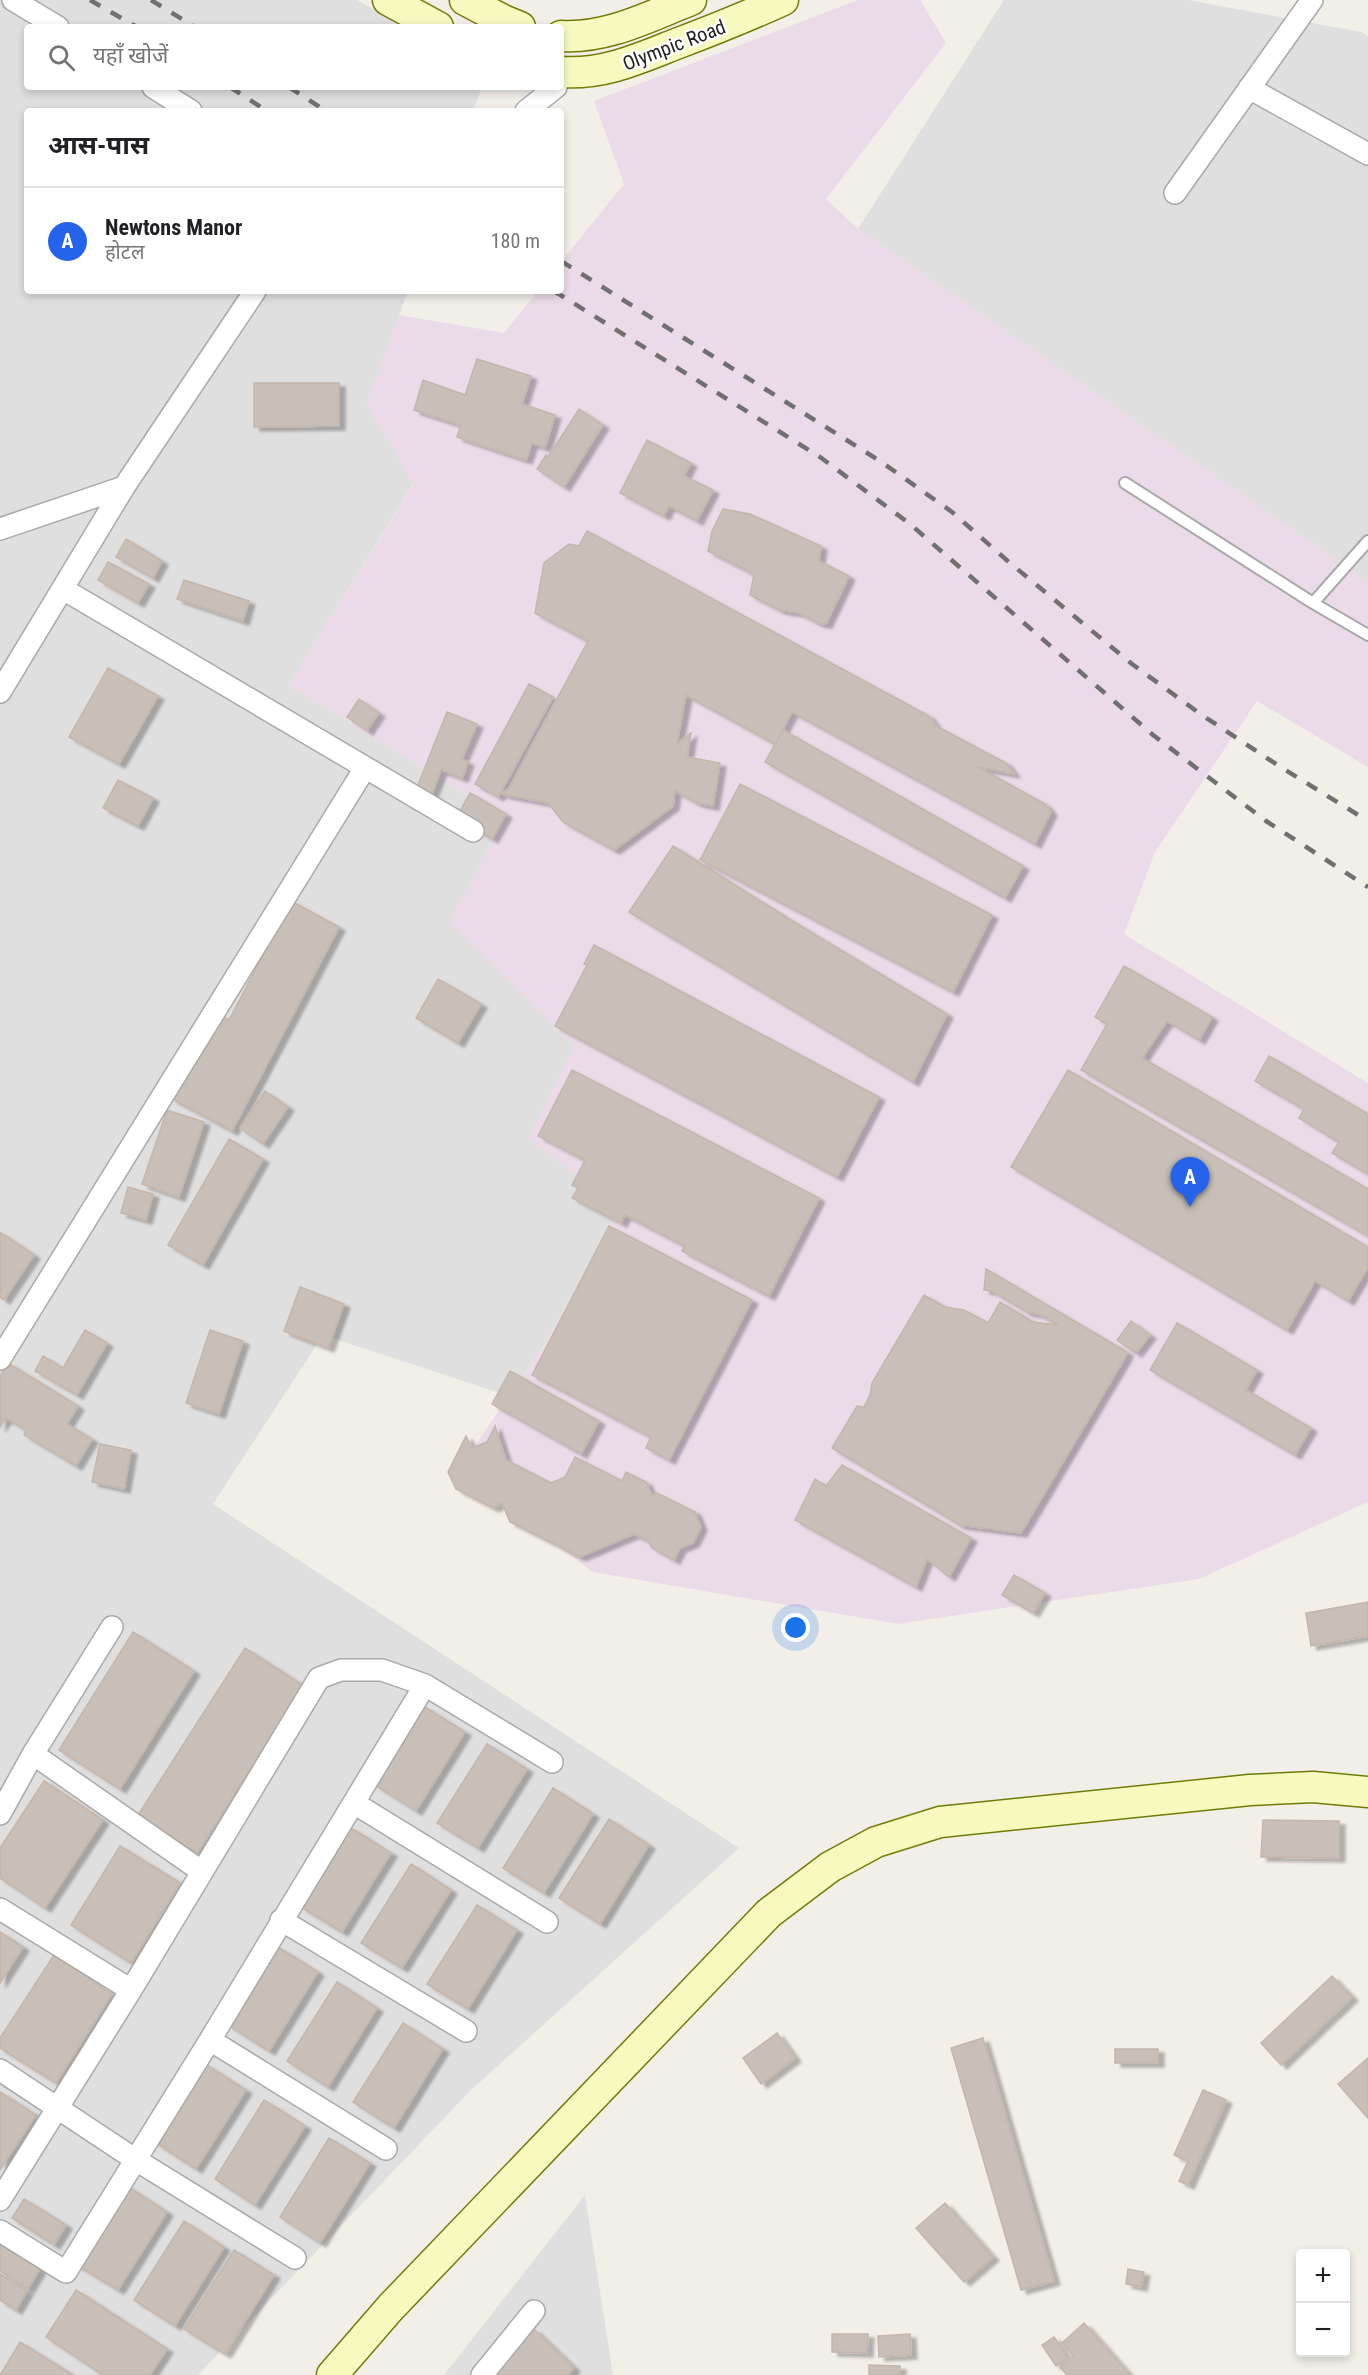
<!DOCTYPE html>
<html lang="hi">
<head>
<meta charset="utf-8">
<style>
	:root { --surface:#fff; --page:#f2f2f2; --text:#202124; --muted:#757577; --line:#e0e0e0; --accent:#2563eb }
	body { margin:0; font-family:"Roboto Condensed","Noto Sans Devanagari",sans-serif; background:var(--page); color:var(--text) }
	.controls { position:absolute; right:18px; bottom:18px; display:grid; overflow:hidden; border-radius:6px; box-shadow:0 3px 9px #0003 }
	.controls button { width:54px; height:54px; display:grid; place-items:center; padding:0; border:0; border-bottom:2px solid var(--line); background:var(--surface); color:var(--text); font:30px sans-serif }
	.you { position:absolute; left:796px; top:1628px; width:21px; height:21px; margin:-15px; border:4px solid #fff; border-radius:50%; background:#1a73e8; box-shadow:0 0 0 9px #1a73e833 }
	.badge { display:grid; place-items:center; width:39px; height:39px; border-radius:50%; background:var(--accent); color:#fff; font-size:20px; font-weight:700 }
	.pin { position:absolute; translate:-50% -50px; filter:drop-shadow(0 2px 3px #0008) }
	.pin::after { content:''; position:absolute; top:32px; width:21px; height:18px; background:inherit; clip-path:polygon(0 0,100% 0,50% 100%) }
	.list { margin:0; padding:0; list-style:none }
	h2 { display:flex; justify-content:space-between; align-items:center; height:78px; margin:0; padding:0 24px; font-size:26px }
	h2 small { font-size:20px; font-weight:400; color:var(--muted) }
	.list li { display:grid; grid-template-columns:39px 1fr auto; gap:18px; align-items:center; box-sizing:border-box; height:108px; padding:0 24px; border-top:2px solid var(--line) }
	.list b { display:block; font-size:22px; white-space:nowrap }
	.list p { margin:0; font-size:20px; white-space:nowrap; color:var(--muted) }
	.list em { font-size:20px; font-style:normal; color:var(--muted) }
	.icon { flex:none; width:33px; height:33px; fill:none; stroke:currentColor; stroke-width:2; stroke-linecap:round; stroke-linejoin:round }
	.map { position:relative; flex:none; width:1368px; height:2375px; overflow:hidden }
	.search { position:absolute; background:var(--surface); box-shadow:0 3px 9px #0003; left:24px; top:24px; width:540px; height:66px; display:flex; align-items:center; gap:15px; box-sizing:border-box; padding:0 21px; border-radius:6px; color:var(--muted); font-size:22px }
	.panel { position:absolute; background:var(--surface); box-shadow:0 3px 9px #0003; left:24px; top:108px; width:540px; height:186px; border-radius:6px }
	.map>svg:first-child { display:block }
	.residential { fill:#e0dfdf }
	.industrial { fill:#ebdbe8 }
	.building { fill:#c7bfb8; stroke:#c4b6ab; stroke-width:1.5; filter:url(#shadow) }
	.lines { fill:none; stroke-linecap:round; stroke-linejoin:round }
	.lane-casing { stroke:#a9a9a9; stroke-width:14 }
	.street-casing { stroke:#a9a9a9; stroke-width:24 }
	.secondary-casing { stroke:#707d05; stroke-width:33 }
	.lane { stroke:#fff; stroke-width:10 }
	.street { stroke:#fff; stroke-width:21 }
	.secondary { stroke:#f7fabf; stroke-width:30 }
	.rail { stroke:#707070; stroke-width:4.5; stroke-dasharray:12 12; stroke-linecap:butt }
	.labels { text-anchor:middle; stroke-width:4.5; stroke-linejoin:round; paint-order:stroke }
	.street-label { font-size:20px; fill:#222; stroke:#fff }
</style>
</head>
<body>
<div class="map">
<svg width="1368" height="2375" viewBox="0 0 1368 2375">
	<defs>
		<filter id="shadow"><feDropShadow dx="6" dy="4" stdDeviation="1.5" flood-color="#0004"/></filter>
	</defs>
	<rect width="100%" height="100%" fill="#f2efe9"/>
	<path class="residential" d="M0,0h357l48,27h-378v60h455l-9,24h-446v180h381l-41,113 47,79 -125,202 215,133 -53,104 123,123 47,163 -79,141 -33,47 -186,-61 -110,169 526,344 -268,242 -273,285h-198z
		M1004,0h184l173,32 7,4v546l-510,-353z
		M585,2195l28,180h-169z"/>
	<path class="industrial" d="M858,0h62l26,43 -120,156 32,30 510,353v185l-111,-66 -102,151 -31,82 244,149v419l-169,77 -301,45 -305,-52 -136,-101 85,-122 79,-141 -93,-70 46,-93 -124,-123 54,-104 -215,-133 125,-201 -47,-80 32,-89 105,18 34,-42h23v-29l63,-78 -30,-83z"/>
	<path class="building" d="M477,359l54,17 -9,28 33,11 -10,33 -13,-5 -6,17 -69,-23 4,-12 -47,-15 9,-30 42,15z
		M254,383h85v43l-85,1z
		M579,409l24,16 -39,62 -27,-18 9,-14 2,2z
		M647,440l44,23 -7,13 29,14 -16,31 -28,-15 -5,10 -44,-23z
		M723,509l27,5 71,32 -2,15 30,15 -23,48 -8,-1 -19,-10 -19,-3 -30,-15 4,-21 -46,-23 4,-20z
		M587,531l342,185 7,10 70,37 8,11 -36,-7 67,37 6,8 -16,32 -243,-132 -17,32 -89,-49 -9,48 14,-10 -4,24 33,6 -7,43 -16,-3 -22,-12 -2,15 -59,44 -51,-28 -15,-19 -46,-9 7,-6 79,-147 -53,-28 9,-50 25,-19 10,2z
		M126,539l36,22 -9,17 -37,-21z
		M108,562l41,22 -11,19 -40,-23z
		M184,580l65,21 -6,20 -66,-22z
		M108,668l50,28 -39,68 -50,-27z
		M529,684l24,13 -55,100 -23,-13z
		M359,699l20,14 -12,18 -20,-14z
		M447,712l30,12 -15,35 6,3 -6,16 -21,-8 -10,26 -15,-6z
		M783,730l240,136 -18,32 -240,-136z
		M118,780l35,18 -15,28 -35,-18z
		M740,784l252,131 -39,77 -253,-132z
		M470,793l36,21 -14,25 -36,-21z
		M673,846l116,73 158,95 -34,68 -284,-170z
		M291,901l48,26 -107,204 -60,-32 45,-85 12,6z
		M594,945l285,152 -42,80 -282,-151 32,-61 -3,-1z
		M1124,966l88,51 -13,23 -32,-19 -25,37 226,131v47l-287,-166 26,-46 -12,-7z
		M438,979l43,25 -23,39 -42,-25z
		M1269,1056l99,58v60l-36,-21 7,-11 -40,-24 5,-9 -49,-28z
		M572,1070l247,128 -50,98 -87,-45 3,-5 -60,-31 -4,8 -49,-25 6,-10 -6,-3 13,-25 -47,-24z
		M1068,1070l300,177v20l-20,34 -33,-20 -28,49 -276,-163z
		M265,1091l23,16 -25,37 -23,-16z
		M167,1110l37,12 -25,75 -37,-13z
		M229,1139l34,20 -60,106 -35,-20z
		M128,1187l25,7 -7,26 -25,-7z
		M609,1226l143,74 -83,160 -23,-12 5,-11 -119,-62z
		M0,1232l34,23 -30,45 -4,-3z
		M986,1269l141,83 -1,4 -105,177 -61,-8 -128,-77 25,-42 7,1 6,-12 2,-12 52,-88 21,12 19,3 24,13 12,-21 33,20 25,3 -19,-11 -12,-2 -35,-21 -8,-1z
		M300,1287l44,17 -16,44 -44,-17z
		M1131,1321l19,14 -14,18 -19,-13z
		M1177,1323l80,47 -11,20 65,38 -16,27 -145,-85z
		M85,1330l22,13 -30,52 -42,-24 8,-15 20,12z
		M210,1330l33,11 -24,73 -33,-11z
		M8,1363l70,43 -11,18 25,15 -16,27 -52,-31 2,-5 -20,-12 -6,9v-51z
		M510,1371l89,50 -18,33 -89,-50z
		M495,1426l11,34 45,23 14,-6 10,-20 47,24 4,-9 20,10 6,13 5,-2 38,19 6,15 -8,16 -13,5 -6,12 -22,-12 -4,-7 -14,-7 -54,23 -70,-35 -8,-19 -9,5 -37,-19 -8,-17 18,-36 6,12 15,-6z
		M100,1444l31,6 -7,39 -32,-7z
		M842,1465l129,73 -22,39 -22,-18 -11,28 -121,-67 20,-41 11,7z
		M1014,1575l31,18 -12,20 -31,-18z
		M1368,1602v34l-57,10 -5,-33z
		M133,1632l61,39 -74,118 -61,-39z
		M245,1648l59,38 -107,167 -59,-38z
		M425,1707l40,25 -49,79 -41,-26z
		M487,1744l40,25 -49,79 -41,-25z
		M44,1781l59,39 -58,88 -45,-30v-30z
		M553,1788l40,26 -49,79 -41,-25z
		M609,1819l40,26 -49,79 -41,-26z
		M1263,1820l76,1v37l-78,-1z
		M351,1828l40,25 -49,79 -41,-25z
		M120,1846l60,37 -49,80 -60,-38z
		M411,1864l40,26 -49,78 -41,-25z
		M477,1905l40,25 -49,79 -41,-25z
		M0,1932l23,15 -23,36z
		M278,1947l40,25 -49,79 -41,-26z
		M54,1955l58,39 -56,89 -56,-35v-10z
		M1332,1976l20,21 -71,68 -20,-22z
		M337,1982l40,26 -49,79 -41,-26z
		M403,2023l40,26 -49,79 -41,-26z
		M777,2033l18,25 -34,26 -18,-26z
		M983,2038l71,243 -33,9 -70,-242z
		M1115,2049h43v14h-43z
		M1368,2058v60l-30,-34z
		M205,2064l41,26 -50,79 -40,-26z
		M1203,2090l23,10 -38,85 -9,-4 9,-20 -14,-6z
		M0,2092l36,23 -36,55z
		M264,2100l41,26 -50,79 -40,-26z
		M329,2138l41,25 -50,80 -40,-26z
		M127,2186l40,26 -49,78 -41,-25z
		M24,2199l42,26 -12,20 -42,-27z
		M945,2203l48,54 -29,25 -48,-54z
		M184,2221l40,26 -49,79 -41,-26z
		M0,2244l40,25 -12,20 -28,-18z
		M234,2250l40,25 -49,79 -41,-25z
		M1128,2269l16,3 -3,15 -15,-3z
		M0,2274l27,17 -11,19 -16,-10z
		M76,2290l91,59 -17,26h-47l-57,-38z
		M1084,2323l46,52h-63l-7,-8 13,-11 -11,-13z
		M534,2329l40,39 -6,7h-68l-6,-5z
		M832,2334h36l-1,19 -35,-1z
		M910,2334l1,21 -32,2 -1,-21z
		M1054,2337l14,21 -12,8 -14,-21z
		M20,2342l53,33h-73z
		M869,2365l31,1v9h-31z"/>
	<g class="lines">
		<defs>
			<path id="lane" d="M1125,483l188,120 55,32
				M1313,603l55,-62"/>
			<path id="street" d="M13,0l45,27
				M153,87l38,24
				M1249,88l119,66
				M526,111l30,-24
				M1175,193l137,-193
				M0,529l124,-42
				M63,589l410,242
				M0,692l124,-205 131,-196
				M0,1359l365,-591
				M33,1754l168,117
				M354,1803l193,119
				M0,1814l33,-60 79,-127
				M0,1909l131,81
				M281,1920l185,111
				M210,2040l176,109
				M0,2070l136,90 159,98
				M0,2200l131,-210 188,-312 22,-8h41l43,15 127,77
				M0,2231l66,41 144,-232 215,-355
				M482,2375l52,-64"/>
			<path id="secondary" d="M388,0l50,27
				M465,0l38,20 17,7
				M561,36c46,3 89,-20 130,-36
				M561,72c42,3 77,-13 115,-28 37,-14 72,-28 107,-44
				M332,2375l59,-68 378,-394 61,-46 46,-25 64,-20 310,-32 63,-3 55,5"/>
		</defs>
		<use href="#lane" class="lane-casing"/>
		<use href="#street" class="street-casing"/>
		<use href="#secondary" class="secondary-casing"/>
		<use href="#lane" class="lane"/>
		<use href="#street" class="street"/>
		<use href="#secondary" class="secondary"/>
		<path class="rail" d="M90,0l47,27
			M151,0l44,27
			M230,87l37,24
			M289,87l37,24
			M561,261l319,200 72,51 58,51 122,101 67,49 80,53 89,55
			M554,291l266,166 90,67 243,211 113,86 102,66"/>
	</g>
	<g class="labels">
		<g class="street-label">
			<text transform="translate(674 45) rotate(-21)" y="7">Olympic Road</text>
		</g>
	</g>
</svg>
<div class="controls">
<button>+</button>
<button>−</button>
</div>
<div class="you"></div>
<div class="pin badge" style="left:1190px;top:1207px">A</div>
<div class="search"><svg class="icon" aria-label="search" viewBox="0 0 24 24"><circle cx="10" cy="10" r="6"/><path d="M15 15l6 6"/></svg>यहाँ खोजें</div>
<section class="panel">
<h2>आस-पास<small></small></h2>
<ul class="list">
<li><span class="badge">A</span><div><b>Newtons Manor</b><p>होटल</p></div><em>180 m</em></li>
</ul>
</section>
</div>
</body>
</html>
